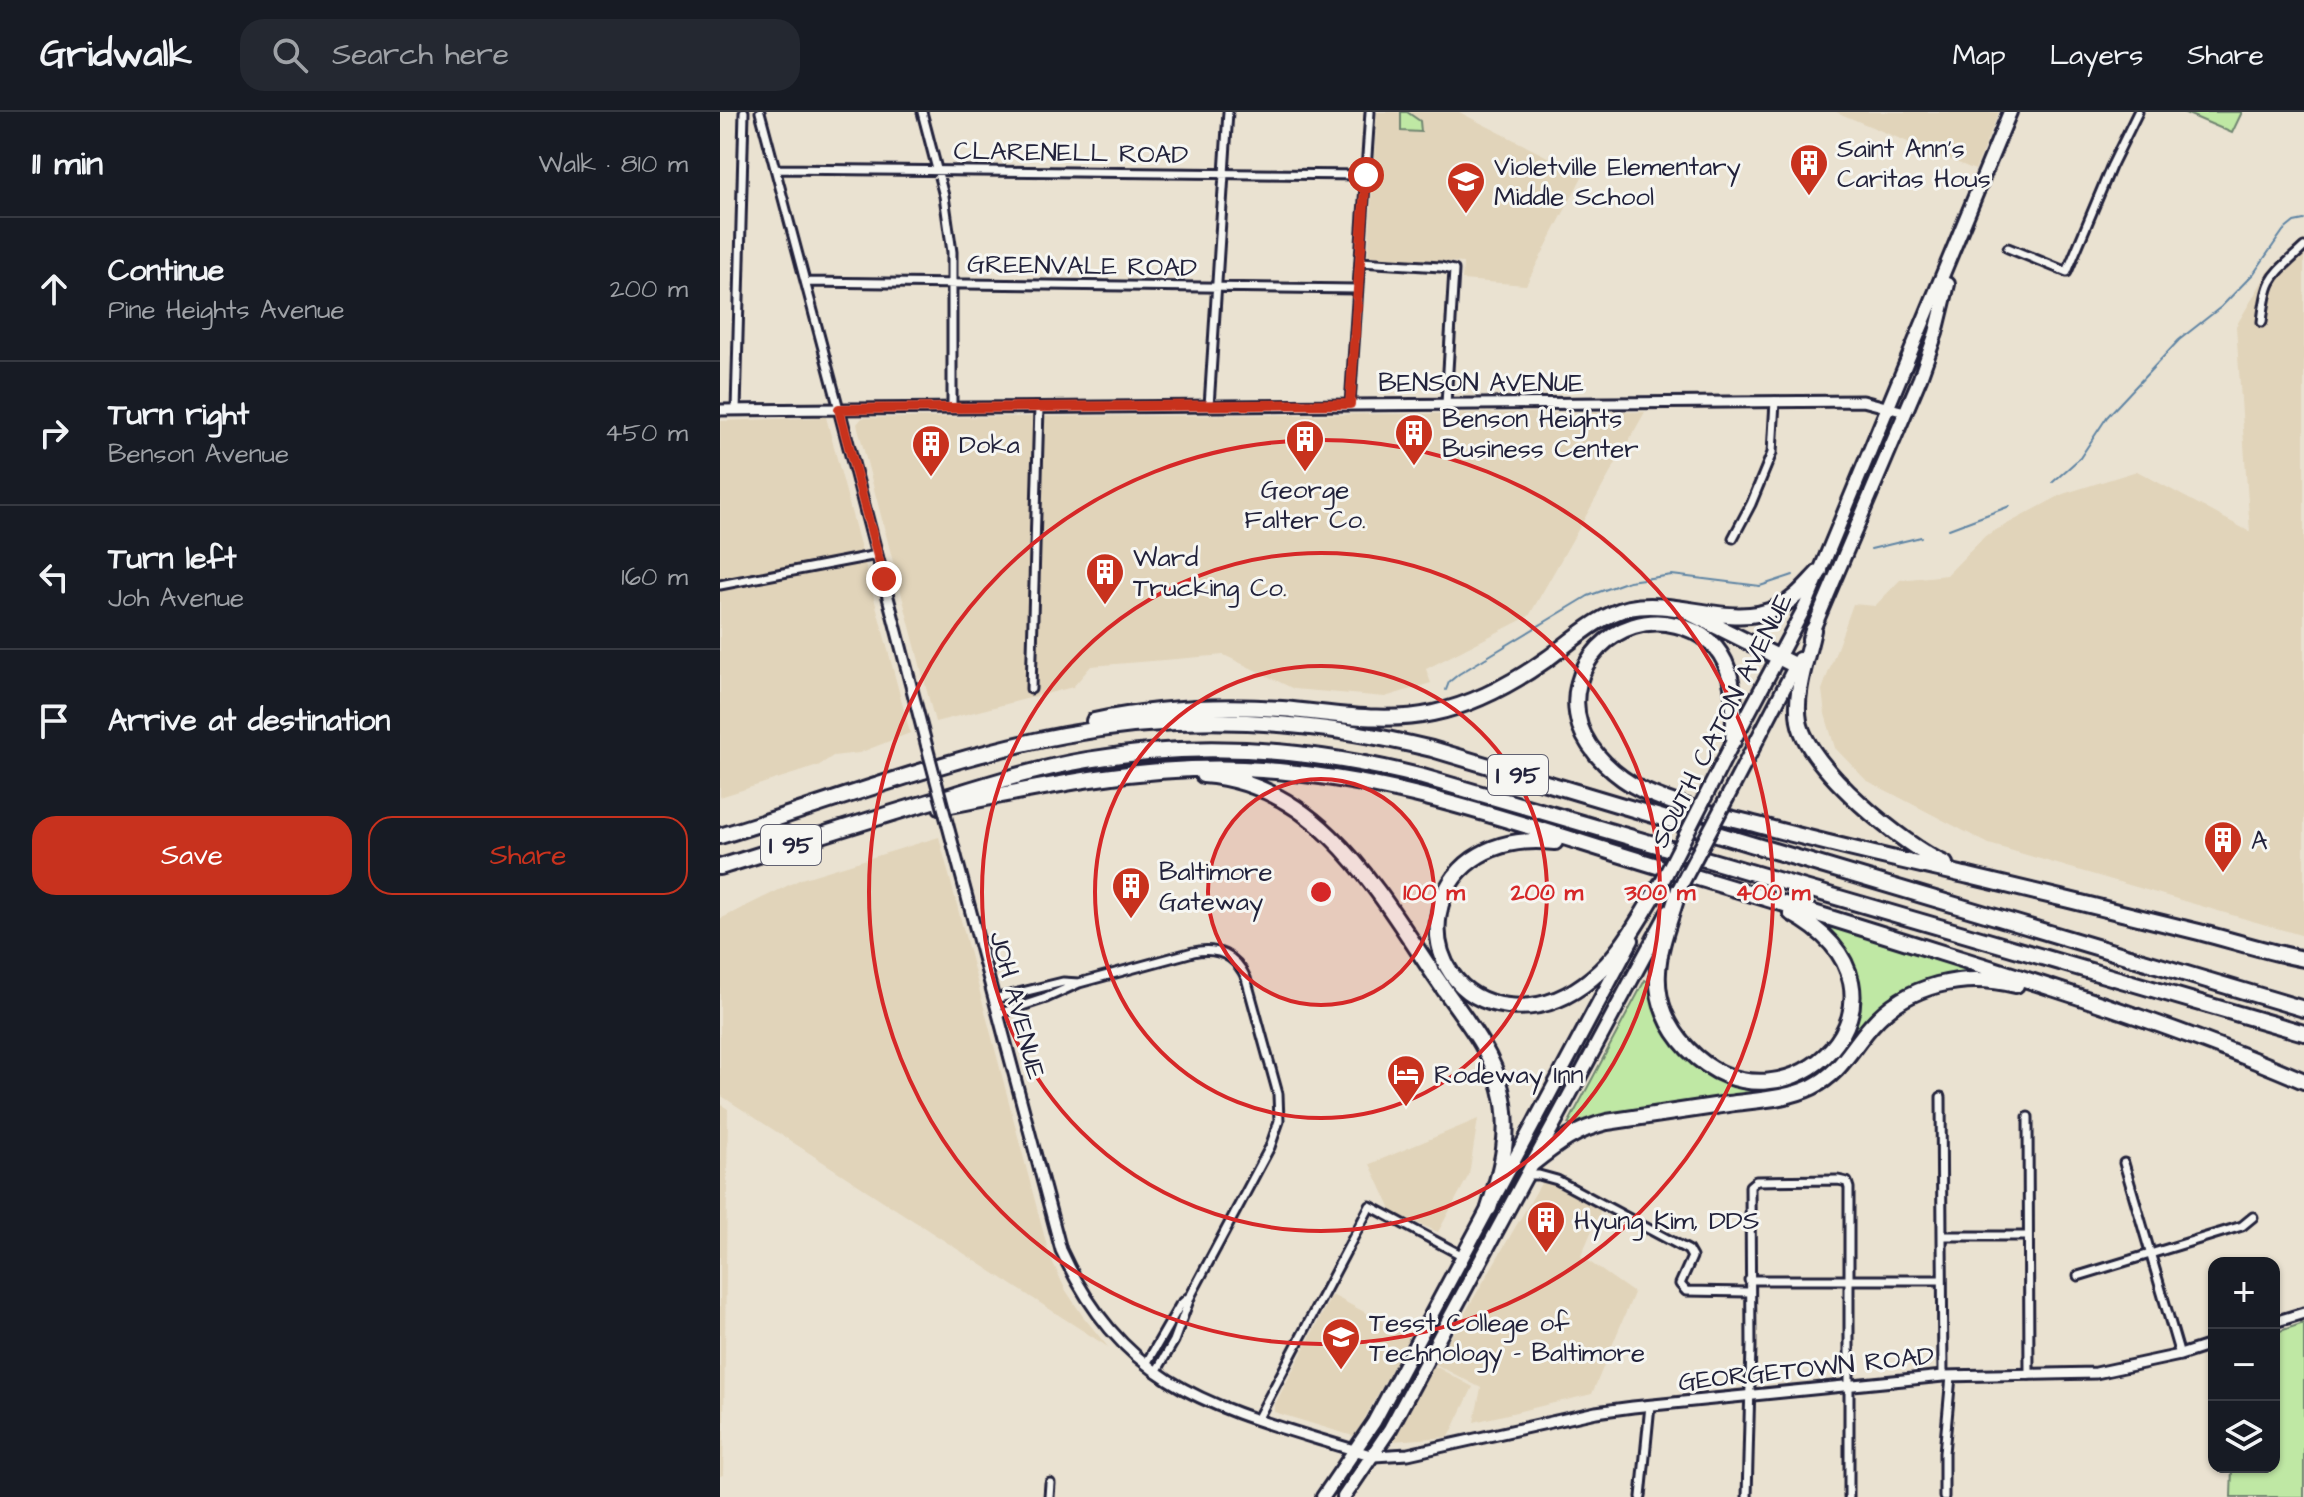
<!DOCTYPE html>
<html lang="en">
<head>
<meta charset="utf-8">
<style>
	:root { --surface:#171b24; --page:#242831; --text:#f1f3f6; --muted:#9ea1a6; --line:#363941; --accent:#c8321e }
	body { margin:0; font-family:"Architects Daughter",sans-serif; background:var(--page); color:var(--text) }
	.controls { position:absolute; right:24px; bottom:24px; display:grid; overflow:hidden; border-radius:16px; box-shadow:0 2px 6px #0004 }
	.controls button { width:72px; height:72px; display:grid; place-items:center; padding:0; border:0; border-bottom:2px solid var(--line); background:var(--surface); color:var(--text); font:40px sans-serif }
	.stop { position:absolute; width:24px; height:24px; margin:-18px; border:6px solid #c8321e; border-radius:50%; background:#fff }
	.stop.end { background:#c8321e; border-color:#fff; box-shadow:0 2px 8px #0008 }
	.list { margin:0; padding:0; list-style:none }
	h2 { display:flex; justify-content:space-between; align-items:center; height:104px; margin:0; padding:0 32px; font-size:34px }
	h2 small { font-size:26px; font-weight:400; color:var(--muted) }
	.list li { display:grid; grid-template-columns:52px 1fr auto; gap:24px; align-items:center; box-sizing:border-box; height:144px; padding:0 32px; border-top:2px solid var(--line) }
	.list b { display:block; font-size:30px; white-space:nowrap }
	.list p { margin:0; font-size:26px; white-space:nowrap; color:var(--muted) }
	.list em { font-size:26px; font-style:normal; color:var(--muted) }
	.actions { display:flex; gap:16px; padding:24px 32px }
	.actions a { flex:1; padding:18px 0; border:2px solid var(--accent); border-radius:24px; text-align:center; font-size:28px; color:var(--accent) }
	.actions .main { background:var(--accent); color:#fff }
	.icon { flex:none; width:44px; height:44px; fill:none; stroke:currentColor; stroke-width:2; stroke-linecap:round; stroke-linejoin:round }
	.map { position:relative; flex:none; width:1584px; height:1385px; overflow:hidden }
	header { display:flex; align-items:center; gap:48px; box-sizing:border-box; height:112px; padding:0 40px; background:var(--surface); border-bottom:2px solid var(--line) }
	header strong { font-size:38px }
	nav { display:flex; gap:44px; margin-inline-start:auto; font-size:28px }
	.search { width:560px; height:72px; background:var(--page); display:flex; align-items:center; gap:20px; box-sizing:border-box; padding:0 28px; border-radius:24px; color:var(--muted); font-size:30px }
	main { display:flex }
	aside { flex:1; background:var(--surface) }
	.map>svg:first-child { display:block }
	.built { fill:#e1d4ba }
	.green { fill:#bfe8a4; stroke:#708570; stroke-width:2 }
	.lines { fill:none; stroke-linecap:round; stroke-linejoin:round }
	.stream { stroke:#6085a4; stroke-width:2 }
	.minor-casing { stroke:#22223b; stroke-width:13 }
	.tertiary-casing { stroke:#22223b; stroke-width:15 }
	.primary-casing { stroke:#22223b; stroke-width:18 }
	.motorway-casing { stroke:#22223b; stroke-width:20 }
	.minor { stroke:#f6f6f2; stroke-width:7 }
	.tertiary { stroke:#f6f6f2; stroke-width:9 }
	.primary { stroke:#f6f6f2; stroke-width:12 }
	.motorway { stroke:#f6f6f2; stroke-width:14 }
	.tertiary-bridge-casing { stroke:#22223b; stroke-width:15; stroke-linecap:butt }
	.primary-bridge-casing { stroke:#22223b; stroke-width:18; stroke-linecap:butt }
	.tertiary-bridge { stroke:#f6f6f2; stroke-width:9 }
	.primary-bridge { stroke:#f6f6f2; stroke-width:12 }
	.route { stroke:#c8321e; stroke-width:10 }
	.ring { fill:none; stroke:#d62828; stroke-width:4 }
	.labels { text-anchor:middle; stroke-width:6; stroke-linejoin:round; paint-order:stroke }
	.shield { fill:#f6f6f2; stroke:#626272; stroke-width:2 }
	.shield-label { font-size:24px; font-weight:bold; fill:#22223b }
	.poi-label { font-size:26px; fill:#22223b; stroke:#f6f6f2; text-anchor:start }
	.street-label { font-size:26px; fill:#22223b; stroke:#f6f6f2 }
	.centre { fill:#d62828; stroke:#f6f6f2; stroke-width:4 }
	.ring-label { font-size:24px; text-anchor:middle; font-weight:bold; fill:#d62828; stroke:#f6f6f2; stroke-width:6; stroke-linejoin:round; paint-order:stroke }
</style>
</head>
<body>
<header>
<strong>Gridwalk</strong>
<div class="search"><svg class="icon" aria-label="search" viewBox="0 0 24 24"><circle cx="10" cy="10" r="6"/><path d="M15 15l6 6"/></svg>Search here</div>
<nav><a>Map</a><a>Layers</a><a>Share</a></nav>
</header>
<main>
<aside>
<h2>11 min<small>Walk · 810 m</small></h2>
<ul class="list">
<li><svg class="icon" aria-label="ahead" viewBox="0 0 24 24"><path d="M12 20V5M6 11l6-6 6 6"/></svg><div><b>Continue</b><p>Pine Heights Avenue</p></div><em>200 m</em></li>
<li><svg class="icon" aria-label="right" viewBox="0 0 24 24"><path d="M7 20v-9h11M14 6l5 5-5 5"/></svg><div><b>Turn right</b><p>Benson Avenue</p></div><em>450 m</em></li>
<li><svg class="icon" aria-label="left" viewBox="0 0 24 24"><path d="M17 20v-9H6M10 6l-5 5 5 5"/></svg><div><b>Turn left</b><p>Joh Avenue</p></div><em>160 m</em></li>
<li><svg class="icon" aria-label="arrive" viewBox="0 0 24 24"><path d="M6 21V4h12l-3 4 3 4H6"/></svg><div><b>Arrive at destination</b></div></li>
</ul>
<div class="actions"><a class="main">Save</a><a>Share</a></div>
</aside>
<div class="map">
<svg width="1584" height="1385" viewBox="0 0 1584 1385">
	<rect width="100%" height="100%" fill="#eae2d1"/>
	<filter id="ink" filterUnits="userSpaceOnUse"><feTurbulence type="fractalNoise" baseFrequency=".0125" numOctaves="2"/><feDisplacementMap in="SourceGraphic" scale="16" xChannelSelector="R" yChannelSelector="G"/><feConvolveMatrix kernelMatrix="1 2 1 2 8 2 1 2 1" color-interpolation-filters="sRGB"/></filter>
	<g filter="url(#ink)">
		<path class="built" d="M657,0h82l124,63 -57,110 -64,-5 1,-17 -95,-7z
			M1116,0h163l-24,58z
			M1584,127v697l-315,-92 -123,-64 -31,-32 -10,-34 -3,-24 31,-86 22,2 25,-26 47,-5 38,-39 78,-42 74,-23 113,61 -14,-206 32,-54z
			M925,300l-116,204 -103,53 5,14 -46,14 -91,-8 -70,-34 -133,11 -18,21 -138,35 -78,-298 5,-6z
			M106,305l84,316 -51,20 -26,3 -15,10 -98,31v-376z
			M219,725l110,417 16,35 17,26 26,32 -388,-252v-176l81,-40z
			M0,992l8,5 -4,317 -1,49 -3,1z
			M758,1007l-9,56 -31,57 -46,-20 -22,-48z
			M823,1068l58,29 -20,47 53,37 -42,101 -118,28 7,-34 -46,-24z
			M612,1183l78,41 -54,98 -3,2 -79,-24v-6z
			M713,1253l40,22 -24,50 -58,4z"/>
		<path class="green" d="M681,0h6l13,9 1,11 -20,-1z
			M1463,0h59l-10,21z
			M1105,811l155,49 -31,3 -25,9 -111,97 -18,7 -220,39 -7,-3 77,-144 6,3c5,28 13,50 32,71 53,56 171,35 175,-50 1,-33 -10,-54 -32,-76z
			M1584,1211v174h-73l1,-30h42v-134z"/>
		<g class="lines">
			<path class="stream" d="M1333,370l27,-24 27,-41 72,-77 42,-33 33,-34 29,-42 11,-9 10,-2
				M1229,417l61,-23
				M1151,437l50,-12
				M726,578l3,-8 10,-8 129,-78 41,-15 43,-6 88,11 33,-11"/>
			<defs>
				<path id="minor" d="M40,0l79,297
					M202,0l22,84 8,56v156
					M56,57l590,6
					M1288,136l59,24 44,-105 27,-55
					M640,150l81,5 13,3 -8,134
					M86,170l552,7
					M1542,210c5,-46 9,-44 42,-75
					M630,292l20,-292
					M489,294l19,-294
					M16,298l8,-298
					M1013,426l18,-34 21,-51 3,-52
					M0,473l157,-30
					M311,577l8,-282
					M359,871l114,-31c24,-5 43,3 53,26l32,116 1,27 -9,26 -79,148 -17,46 -18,31
					M274,887l69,-17 16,1 -33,15 -48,16
					M1221,985l2,279
					M1308,1005l1,258
					M1404,1051l56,192
					M807,1063h12l18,5 131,70 4,7 -12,27 6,7 63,1
					M1222,1124h86
					M1358,1164l164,-50 11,-9
					M1029,1168h192
					M426,1252l34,-59 10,-9
					M537,1308l113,-214 93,50
					M329,1385l1,-14
					M921,1385l9,-92
					M1027,1385l4,-151 -1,-160 6,-5 82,-1 9,2 2,6v309
					M1224,1385v-44l7,-77"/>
				<path id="tertiary" d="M119,297l88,338
					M0,298l1143,-9 42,11
					M228,714l113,424c66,143 158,158 296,201l17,5 34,-2 188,-42 37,-5 310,-31 153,-3 84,-18 34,-11
					M1554,1210l30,-9"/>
				<path id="primary" d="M1089,527l111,-261 16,-45 12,-49
					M1013,630l73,-137 204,-493
					M1007,686l72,-139
					M603,1385l51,-75 258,-482
					M624,1385l46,-68 278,-517"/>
				<path id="motorway" d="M970,501l106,53
					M1093,518c-6,29 -19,62 -14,91 8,46 105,125 146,143
					M374,609c62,-13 125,-16 188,-12 50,4 101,15 151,4 42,-9 79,-29 114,-54 25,-18 52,-44 82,-51 49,-10 104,22 150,-1 17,-8 28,-23 41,-36
					M1013,630c3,-49 3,-103 -57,-117 -59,-15 -115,42 -96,101 9,27 37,52 62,64 36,17 77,25 116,35 70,19 141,35 211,51 77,18 153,37 230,56 35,9 69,20 105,27
					M483,663c117,9 176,118 234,204 23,34 54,69 64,110 11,42 1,79 -12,119
					M221,695c99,-20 200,-42 302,-38 145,5 283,58 421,99 93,27 186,56 278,85 122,38 244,77 362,128
					M0,724c114,-34 227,-79 344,-101 123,-23 247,-16 368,14l872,260
					M835,730c-142,-16 -152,152 -47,164 32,4 60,-8 84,-28 30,-24 49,-63 69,-94
					M0,755c75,-23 150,-48 226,-70 46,-14 93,-29 141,-37 112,-20 226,-11 336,17l881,256
					M959,777c-7,27 -20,55 -21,83 -2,29 10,56 30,77 98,101 251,-56 103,-136
					M813,1051c24,-19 44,-34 74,-41 40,-6 81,-12 121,-18 28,-4 59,-5 84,-17 29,-14 39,-39 59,-61 36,-42 93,-54 145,-41"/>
			</defs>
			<use href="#minor" class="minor-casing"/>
			<use href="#tertiary" class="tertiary-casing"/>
			<use href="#primary" class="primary-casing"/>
			<use href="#motorway" class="motorway-casing"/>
			<use href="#minor" class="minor"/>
			<use href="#tertiary" class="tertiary"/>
			<use href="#primary" class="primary"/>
			<use href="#motorway" class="motorway"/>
			<defs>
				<path id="tertiary-bridge" d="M207,635l21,79"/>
				<path id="primary-bridge" d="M941,772l72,-142
					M959,777l48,-91"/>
			</defs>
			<use href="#tertiary-bridge" class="tertiary-bridge-casing"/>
			<use href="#primary-bridge" class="primary-bridge-casing"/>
			<use href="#tertiary-bridge" class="tertiary-bridge"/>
			<use href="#primary-bridge" class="primary-bridge"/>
		</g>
	</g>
	<g class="lines" filter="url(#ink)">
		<path class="route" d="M164,467l-45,-170 511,-5 16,-229"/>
	</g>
	<circle cx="601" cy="780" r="113" fill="#d62828" fill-opacity=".12"/>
	<g class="ring">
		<circle cx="601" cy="780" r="113"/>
		<circle cx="601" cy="780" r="226"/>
		<circle cx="601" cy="780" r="339"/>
		<circle cx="601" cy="780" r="452"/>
	</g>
	<defs>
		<symbol id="building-pin" viewBox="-11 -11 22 30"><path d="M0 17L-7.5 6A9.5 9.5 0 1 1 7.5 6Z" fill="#c8321e" stroke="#f6f6f2"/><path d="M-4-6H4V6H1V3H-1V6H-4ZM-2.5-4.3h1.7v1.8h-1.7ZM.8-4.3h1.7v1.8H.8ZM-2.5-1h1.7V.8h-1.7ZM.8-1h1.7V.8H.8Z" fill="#fff"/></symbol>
		<symbol id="school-pin" viewBox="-11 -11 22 30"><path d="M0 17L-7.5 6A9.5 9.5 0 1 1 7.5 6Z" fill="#c8321e" stroke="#f6f6f2"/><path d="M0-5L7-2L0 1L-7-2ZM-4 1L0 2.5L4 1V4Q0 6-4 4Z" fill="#fff"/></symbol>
		<symbol id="hotel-pin" viewBox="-11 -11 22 30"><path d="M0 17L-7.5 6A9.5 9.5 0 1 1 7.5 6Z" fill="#c8321e" stroke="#f6f6f2"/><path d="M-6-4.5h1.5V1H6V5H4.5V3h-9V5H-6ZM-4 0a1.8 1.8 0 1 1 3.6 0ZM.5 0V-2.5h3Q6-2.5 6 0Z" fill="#fff"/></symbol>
		<symbol id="university-pin" viewBox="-11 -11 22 30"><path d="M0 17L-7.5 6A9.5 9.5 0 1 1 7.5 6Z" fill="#c8321e" stroke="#f6f6f2"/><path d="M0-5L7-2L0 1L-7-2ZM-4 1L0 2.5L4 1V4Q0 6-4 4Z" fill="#fff"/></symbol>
	</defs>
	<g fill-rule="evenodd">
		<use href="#building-pin" x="1067" y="29" width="44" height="60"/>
		<use href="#school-pin" x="724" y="47" width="44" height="60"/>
		<use href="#building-pin" x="672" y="299" width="44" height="60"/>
		<use href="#building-pin" x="563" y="305" width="44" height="60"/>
		<use href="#building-pin" x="189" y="310" width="44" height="60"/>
		<use href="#building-pin" x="363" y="438" width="44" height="60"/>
		<use href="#building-pin" x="1481" y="706" width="44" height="60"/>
		<use href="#building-pin" x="389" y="752" width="44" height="60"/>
		<use href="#hotel-pin" x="664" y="940" width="44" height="60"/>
		<use href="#building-pin" x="804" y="1086" width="44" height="60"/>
		<use href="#university-pin" x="599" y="1203" width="44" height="60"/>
	</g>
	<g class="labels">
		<g class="shield">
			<rect x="768" y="643" width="60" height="40" rx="6"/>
			<rect x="41" y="713" width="60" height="40" rx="6"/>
		</g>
		<g class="shield-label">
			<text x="798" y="671">I 95</text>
			<text x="71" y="741">I 95</text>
		</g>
		<g class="poi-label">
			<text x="1117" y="45">Saint Ann's<tspan x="1117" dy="30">Caritas Hous</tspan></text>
			<text x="774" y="63">Violetville Elementary<tspan x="774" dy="30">Middle School</tspan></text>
			<text x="722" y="315">Benson Heights<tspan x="722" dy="30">Business Center</tspan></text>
			<text x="239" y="341">Doka</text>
			<text x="585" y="386" text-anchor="middle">George<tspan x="585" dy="30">Falter Co.</tspan></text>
			<text x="413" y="454">Ward<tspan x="413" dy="30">Trucking Co.</tspan></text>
			<text x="1531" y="737">A</text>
			<text x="439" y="768">Baltimore<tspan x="439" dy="30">Gateway</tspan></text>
			<text x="714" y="971">Rodeway Inn</text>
			<text x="854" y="1117">Hyung Kim, DDS</text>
			<text x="649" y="1219">Tesst College of<tspan x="649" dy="30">Technology - Baltimore</tspan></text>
		</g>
		<g class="street-label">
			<text transform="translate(351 40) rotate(1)" y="9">CLARENELL ROAD</text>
			<text transform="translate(362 153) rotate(1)" y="9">GREENVALE ROAD</text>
			<text x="761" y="279">BENSON AVENUE</text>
			<text transform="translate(1001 608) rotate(-63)" y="9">SOUTH CATON AVENUE</text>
			<text transform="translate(298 893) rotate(75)" y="9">JOH AVENUE</text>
			<text transform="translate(1086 1256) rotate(-6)" y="9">GEORGETOWN ROAD</text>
		</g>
	</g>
	<circle cx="601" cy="780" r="12" class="centre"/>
	<g class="ring-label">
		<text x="714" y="788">100 m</text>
		<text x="827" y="788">200 m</text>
		<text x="940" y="788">300 m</text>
		<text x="1053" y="788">400 m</text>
	</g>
</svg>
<div class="controls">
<button>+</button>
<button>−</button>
<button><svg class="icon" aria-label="layers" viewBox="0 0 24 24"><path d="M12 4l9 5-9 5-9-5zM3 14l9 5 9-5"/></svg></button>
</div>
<div class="stop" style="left:646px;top:63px"></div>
<div class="stop end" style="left:164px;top:467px"></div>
</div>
</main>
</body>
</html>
